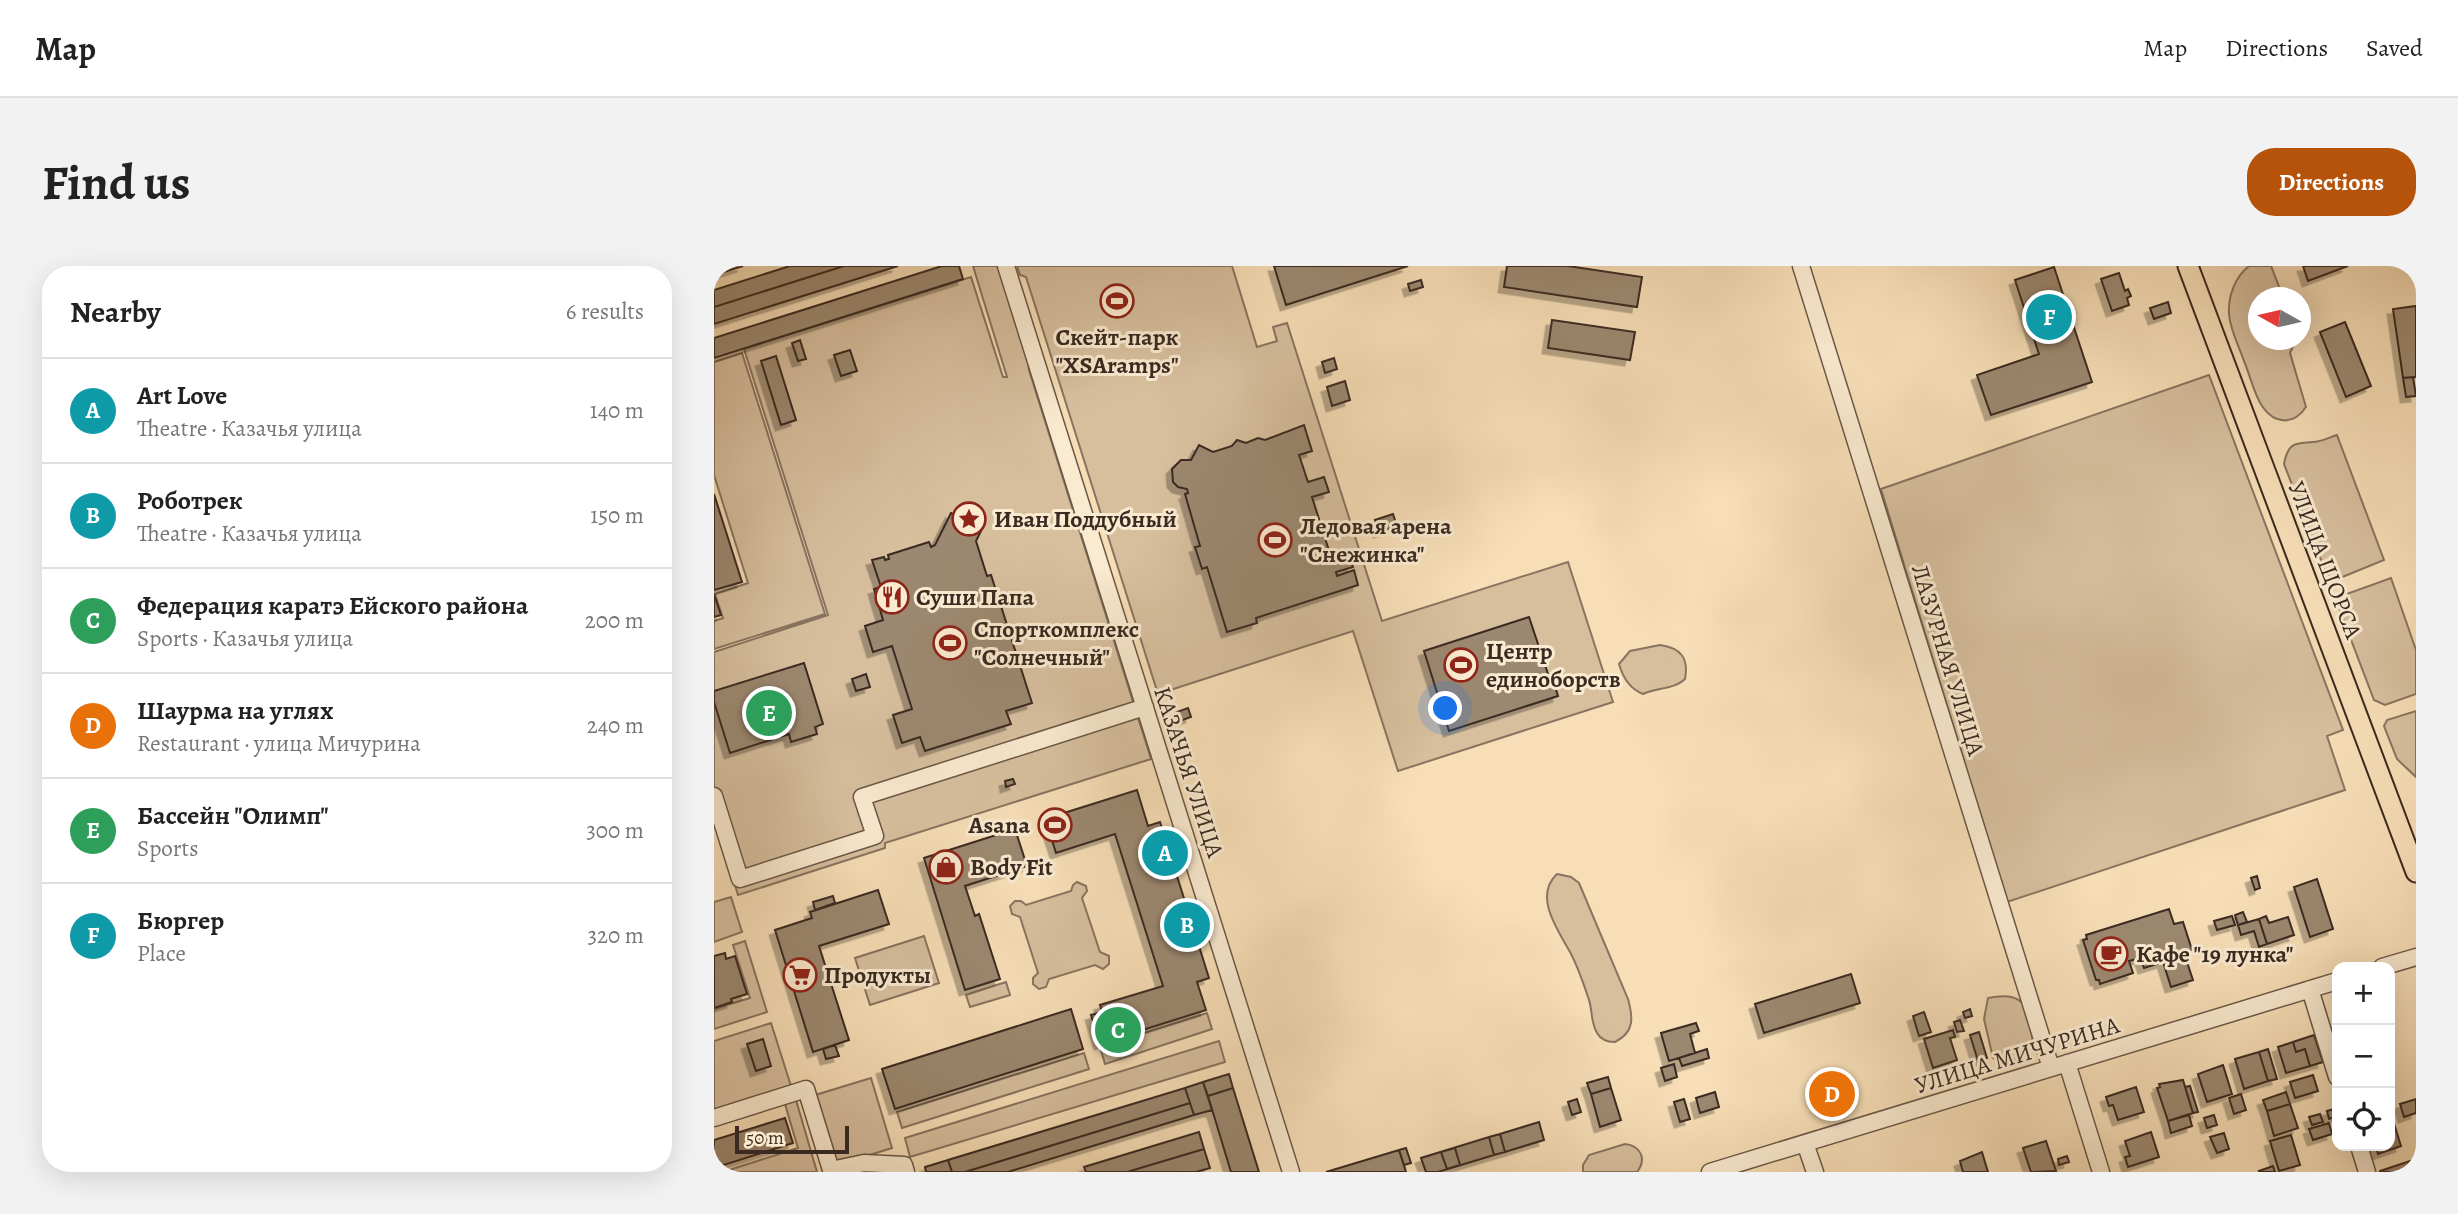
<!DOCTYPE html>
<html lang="en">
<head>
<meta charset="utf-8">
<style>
	:root { --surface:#fff; --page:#f2f2f2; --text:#222; --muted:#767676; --line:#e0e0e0; --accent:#b45309 }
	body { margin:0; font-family:Alegreya,serif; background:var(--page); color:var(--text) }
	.controls { position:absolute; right:21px; bottom:21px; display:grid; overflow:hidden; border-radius:14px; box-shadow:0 7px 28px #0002 }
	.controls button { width:63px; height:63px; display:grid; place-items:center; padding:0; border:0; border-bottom:2px solid var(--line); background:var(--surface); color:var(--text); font:35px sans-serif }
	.compass { position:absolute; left:1534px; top:21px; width:63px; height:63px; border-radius:50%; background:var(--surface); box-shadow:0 7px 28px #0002; rotate:278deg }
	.scale { position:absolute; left:21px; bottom:18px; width:114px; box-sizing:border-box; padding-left:7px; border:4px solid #3a2a21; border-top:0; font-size:19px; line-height:24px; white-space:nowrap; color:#3a2a21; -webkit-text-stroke:5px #faead0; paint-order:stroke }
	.you { position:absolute; left:732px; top:443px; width:24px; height:24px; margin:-18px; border:5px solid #fff; border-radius:50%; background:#1a73e8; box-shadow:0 0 0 10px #1a73e833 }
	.badge { display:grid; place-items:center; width:46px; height:46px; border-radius:50%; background:var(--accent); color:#fff; font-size:23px; font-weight:700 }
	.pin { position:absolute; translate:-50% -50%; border:4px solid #fff; box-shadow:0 2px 7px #0006 }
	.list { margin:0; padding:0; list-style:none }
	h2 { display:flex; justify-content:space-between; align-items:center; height:91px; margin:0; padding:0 28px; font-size:30px }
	h2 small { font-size:23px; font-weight:400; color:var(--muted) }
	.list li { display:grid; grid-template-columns:46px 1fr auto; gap:21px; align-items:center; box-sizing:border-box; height:105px; padding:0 28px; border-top:2px solid var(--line) }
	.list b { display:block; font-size:26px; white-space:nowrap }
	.list p { margin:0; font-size:23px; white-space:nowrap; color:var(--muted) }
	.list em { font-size:23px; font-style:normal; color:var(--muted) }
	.icon { flex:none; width:38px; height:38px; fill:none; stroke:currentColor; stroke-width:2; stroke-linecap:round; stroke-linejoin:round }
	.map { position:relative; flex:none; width:1702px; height:906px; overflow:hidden; border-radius:28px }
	header { display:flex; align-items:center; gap:42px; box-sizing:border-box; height:98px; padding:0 35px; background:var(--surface); border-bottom:2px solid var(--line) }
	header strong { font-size:33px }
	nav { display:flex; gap:38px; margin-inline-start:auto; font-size:24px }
	.intro { display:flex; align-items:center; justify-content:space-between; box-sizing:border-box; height:168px; padding:0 42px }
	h1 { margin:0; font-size:49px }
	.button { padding:18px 32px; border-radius:28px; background:var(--accent); color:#fff; font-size:24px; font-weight:700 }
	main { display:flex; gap:42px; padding:0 42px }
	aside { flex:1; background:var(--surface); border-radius:28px; box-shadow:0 7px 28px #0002 }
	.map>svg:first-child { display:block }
	.green { fill:#d7bf9e; stroke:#887460; stroke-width:2 }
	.building { fill:#9c886f; stroke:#3a2a21; stroke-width:2; filter:url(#shadow) }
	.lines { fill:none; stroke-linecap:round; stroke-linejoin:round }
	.minor-casing { stroke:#695746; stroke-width:19 }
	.major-casing { stroke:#3a2a21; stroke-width:23 }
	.minor { stroke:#faead0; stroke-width:16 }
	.major { stroke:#f7deb7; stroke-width:19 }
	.labels { text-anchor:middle; stroke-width:6; stroke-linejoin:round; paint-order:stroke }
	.poi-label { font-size:24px; font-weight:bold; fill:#3a2a21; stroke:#faead0; text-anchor:start }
	.street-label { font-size:24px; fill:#3a2a21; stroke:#faead0 }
</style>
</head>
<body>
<header>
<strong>Map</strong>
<nav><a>Map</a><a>Directions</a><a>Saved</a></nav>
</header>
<div class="intro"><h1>Find us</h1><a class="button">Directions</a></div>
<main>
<aside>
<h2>Nearby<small>6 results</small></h2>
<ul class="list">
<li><span class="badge" style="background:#0f9aa8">A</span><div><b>Art Love</b><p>Theatre · Казачья улица</p></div><em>140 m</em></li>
<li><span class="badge" style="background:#0f9aa8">B</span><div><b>Роботрек</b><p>Theatre · Казачья улица</p></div><em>150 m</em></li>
<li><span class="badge" style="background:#2e9e5b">C</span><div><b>Федерация каратэ Ейского района</b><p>Sports · Казачья улица</p></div><em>200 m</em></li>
<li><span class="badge" style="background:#e8710a">D</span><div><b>Шаурма на углях</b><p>Restaurant · улица Мичурина</p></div><em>240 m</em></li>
<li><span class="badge" style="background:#2e9e5b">E</span><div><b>Бассейн &quot;Олимп&quot;</b><p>Sports</p></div><em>300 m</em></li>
<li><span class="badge" style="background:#0f9aa8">F</span><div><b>Бюргер</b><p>Place</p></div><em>320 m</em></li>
</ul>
</aside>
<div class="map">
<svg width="1702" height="906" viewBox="0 0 1702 906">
	<defs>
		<filter id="shadow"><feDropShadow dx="-5.5" dy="5.5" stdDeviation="0" flood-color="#0004"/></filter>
	</defs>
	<rect width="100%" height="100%" fill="#f7deb7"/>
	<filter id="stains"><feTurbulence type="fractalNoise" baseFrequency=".00286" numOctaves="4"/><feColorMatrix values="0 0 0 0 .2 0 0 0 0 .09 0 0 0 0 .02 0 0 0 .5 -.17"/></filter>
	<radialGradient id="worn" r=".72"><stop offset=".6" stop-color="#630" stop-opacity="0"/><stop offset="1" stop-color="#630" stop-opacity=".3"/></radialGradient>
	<path class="green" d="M259,0h25l30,95 1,9 122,389 -266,84v5l-147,47 -24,-78v-165l114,-37 -84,-266 227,-72 32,100h4z
		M303,0h215l25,81 20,-6 -4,-14 14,-4 95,298 186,-59 45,140 -215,69 -45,-140 -195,63 -132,-417 -6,-2z
		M1535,0h22l12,31 -24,1v42h37l-6,13 16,54c-12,18 -31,18 -44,-1 -8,-12 -12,-31 -18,-45 -5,-15 -14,-31 -15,-47 -1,-18 6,-37 20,-48z
		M28,87l83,261 -111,35v-28l9,-3 -8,-24 33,-11 -34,-108v-113z
		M1495,109l134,355 -16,6 18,54 -338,112 -126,-413z
		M1623,169l47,125 -49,20 -9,-7 -42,-109c4,-22 12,-21 29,-22 8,0 17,-5 24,-7z
		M1677,312l25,72v44l-31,11 -11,-5 -37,-97 4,-7z
		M946,379c21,3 29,13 25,34 -10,10 -29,9 -42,15 -13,-5 -20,-16 -24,-30l11,-13z
		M1702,445v66l-19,-18 -13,-33 3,-6z
		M843,608l14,3 8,6 49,116c5,18 7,33 -13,43 -8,0 -14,-2 -18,-9 -7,-12 -4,-24 -9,-36 -5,-15 -11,-32 -18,-45 -12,-22 -37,-56 -13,-78z
		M363,616l9,4 1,5 -5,7 18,54 9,4v8l-6,5 -8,-4 -46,14 -3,8 -7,2 -6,-5v-6l5,-5 -18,-56 -8,-3 -2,-8 5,-5h6l5,4 45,-14 2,-6z
		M17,631l11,35 -28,10v-40z
		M210,670l15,47 -69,22 -15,-47z
		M31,675l22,71 -53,17v-20l36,-11 -17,-53z
		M292,716l4,13 -40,12 -4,-12z
		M1280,731c9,-1 20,-2 27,5 5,4 6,10 8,15 5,17 6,28 -7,41l-19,4 -10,-4 -9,-39 4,-21z
		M493,747l5,16 -107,35 -5,-17z
		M57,757l20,63 -77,25v-70z
		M505,775l6,21 -315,95 -5,-19z
		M370,787l5,16 -187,59 -5,-16z
		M157,812l21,70 -58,18 -22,-70z
		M82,834l21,72h-94l75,-24 -13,-44z
		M911,878c16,2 22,15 12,28h-54v-7l6,-10z"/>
	<path class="building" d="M0,0h29l-29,9z
		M76,0h54l-130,41v-17z
		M130,0h54l-184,58v-17z
		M228,0h17l4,13 -249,79v-20z
		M560,0h134l-122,39z
		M793,0h61l74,11 -5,30 -133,-20z
		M1589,0h45l-40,15z
		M1340,1l38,115 -101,33 -14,-40 62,-21 -24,-74z
		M1405,7l6,18 3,-2 3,7 -4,2 2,7 -17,6 -11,-32z
		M707,14l2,7 -13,4 -2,-7z
		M1454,36l3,11 -17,6 -4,-11z
		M1702,40v71l-13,1 -10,-69z
		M838,54l83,12 -5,28 -82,-12z
		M1631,56l26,64 -25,11 -26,-65z
		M86,74l6,19 -8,2 -6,-18z
		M136,84l7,21 -16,5 -7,-21z
		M62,90l20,64 -15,5 -20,-64z
		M620,92l3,11 -12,4 -3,-11z
		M1699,111l3,19 -10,1 -3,-19z
		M631,115l5,19 -18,6 -5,-19z
		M590,159l8,26 -13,4 9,27 16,-5 5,15 -17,5 20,63 17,-5 4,12 -17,5 1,4 17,-6 4,15 -102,33 1,5 -30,9 -20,-65 -5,2 -7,-22 5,-1 -15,-52 3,-1 -1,-4 -9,-2 -5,-5 -1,-13 9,-9h10l8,-15 14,7 19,-6 5,-6 9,3 12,-5 7,2z
		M0,228l28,88 -28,8z
		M237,247l31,16 -6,12 11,35 4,-1 41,128 -26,8 5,13 -86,27 -5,-14 -18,6 -9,-28 19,-6 -20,-63 -19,6 -8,-26 18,-6 -9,-31 7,-2 -9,-27 12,-3 1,3 4,-1 -1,-4 41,-13 2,5 4,-2z
		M679,248l4,12 -18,6 -4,-12z
		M0,328l7,21 -7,2z
		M815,351l20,60 3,-1 6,20 -109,35 -25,-80z
		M90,397l19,61 -8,3 2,7 -26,8 -2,-8 -59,19 -16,-51v-11z
		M152,408l4,13 -14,4 -4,-12z
		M474,442l3,9 -11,4 -3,-9z
		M299,513l2,5 -9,3 -1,-6z
		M423,524l11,36 12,-4 49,156 -12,4 9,28 -95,30 -11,-35 63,-19 -48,-152 -59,19 -11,-34z
		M301,563l12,37 -62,20 10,30 4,-2 21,65 -35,11 -41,-132z
		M1543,610l3,12 -5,2 -4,-12z
		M1603,613l16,50 -23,8 -16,-50z
		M164,624l11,34 -70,22 30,94 -36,12 -38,-122 37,-12 -2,-6z
		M119,630l2,7 -20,7 -2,-8z
		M1455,643l5,15 9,-2 9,28 -8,3 9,27 -22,7 -8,-25 -19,6 -4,-10 -11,3 4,12 -33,11 -1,-4h-3l-13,-40 4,-1 -1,-4z
		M1529,646l4,10 -9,3 -3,-10z
		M1518,650l3,9 -18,5 -3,-9z
		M1552,650l3,7 19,-6 6,18 -27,9 -8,-25z
		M1545,653l8,25 -8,3 -5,-16 -13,4 -3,-10z
		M11,687l1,6 9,-3 12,38 -16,5 1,3 -18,6v-52z
		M1137,708l9,29 -96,30 -9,-29z
		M357,743l12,40 -188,60 -13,-40z
		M1256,743l2,7 -7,2 -2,-6z
		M388,746l9,28 -11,4 -9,-29z
		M1210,746l7,20 -12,4 -6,-20z
		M1246,754l4,11 -7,1 -3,-10z
		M982,757l3,8 -9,3 5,19 -26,8 -8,-28z
		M1239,764l2,7 -5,1 7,22 -24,8 -9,-29z
		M1265,766l8,26 -9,3 -8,-26z
		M1600,769l9,27 -13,4 -5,-17 -9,3 -3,-10z
		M49,773l8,27 -15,5 -9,-27z
		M1579,776l3,10 9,-3 5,17 -24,7 -8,-26z
		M121,779l4,11 -13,3 -3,-10z
		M993,783l2,9 -27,8 -3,-8z
		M1554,783l9,30 -9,2 -9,-29z
		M1545,786l9,29 -24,8 -9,-30z
		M960,798l3,13 -12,4 -4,-13z
		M1509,799l9,29 -25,8 -9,-28z
		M1120,806l1,5 -15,5 -1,-6z
		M515,808l4,14 -25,8 -5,-14z
		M1599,809l5,16 -23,7 -5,-16z
		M894,811l3,11 -20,6 -4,-11z
		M1130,814l3,8 -8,3 4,11 -21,7 -7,-20z
		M1469,814l10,33 -25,8 -11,-33 3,-1 -1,-3z
		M489,816l9,28 -18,5 -9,-27z
		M1476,820l8,26 -5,1 -8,-26z
		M1422,821l8,25 -26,8 -5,-15 -4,1 -3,-9z
		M471,822l5,15 -225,69h-13l-4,-12z
		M519,822l26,84h-28l-23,-76z
		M897,822l10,32 -21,7 -9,-33z
		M1133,822l4,11 -8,3 -4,-11z
		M1001,826l4,15 -19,6 -4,-15z
		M1572,826l4,12 -23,7 -4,-11z
		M1527,828l5,16 -12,4 -5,-16z
		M863,833l4,13 -9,3 -4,-13z
		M970,833l6,20 -10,3 -6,-20z
		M1702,833v14l-12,4 -4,-13z
		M476,837l4,12 -186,57h-43z
		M1576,838l8,24 -24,8 -7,-25z
		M1623,842v8l-8,3 -2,-8z
		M1606,848l3,8 -11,3 -3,-8z
		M1475,849l3,11 -21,7 -3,-12z
		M1500,849l3,10 -10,3 -3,-10z
		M1678,851l9,29 -23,8 -2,-8h14v-28z
		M71,852l8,25 -79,25v-28z
		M825,856l5,18 -39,12 -5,-18z
		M1615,857l3,11 -19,6 -4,-11z
		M485,866l5,17 -77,23h-41l-2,-5z
		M1437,866l8,25 -31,10 -3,-10 5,-1 -5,-15z
		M1510,867l5,16 -12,4 -7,-16z
		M786,868l5,18 -11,3 -5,-18z
		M1577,869l9,30 -21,6 -9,-30z
		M775,871l5,18 -56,17h-12l-5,-14z
		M1332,875l10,30 -25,1 -8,-24z
		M692,882l5,15 -7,2 -5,-15z
		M741,882l5,17 -13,4 -6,-17z
		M490,883l6,19 -14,4h-69z
		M685,884l7,22h-80z
		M1268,886l6,20h-25l-3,-11z
		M1353,890l2,6 -10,3 -1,-6z
		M234,894l4,12h-26l-1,-5z
		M1696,895l4,11h-34v-1z
		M1559,900l2,6h-15l-1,-1z"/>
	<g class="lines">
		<defs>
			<path id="minor" d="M292,0l285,906
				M1087,0l250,802
				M0,530l26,83 135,-43 -13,-39 283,-90
				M1668,701l34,-10
				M1596,723l27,88
				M1353,797l34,109
				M0,852l92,-29 25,81 33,-7 40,2 2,7
				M1091,877l10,29
				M1645,880l8,26
				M996,906l627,-191"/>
			<path id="major" d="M1474,0l228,606"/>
		</defs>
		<use href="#minor" class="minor-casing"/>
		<use href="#major" class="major-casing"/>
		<use href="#minor" class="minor"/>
		<use href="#major" class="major"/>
	</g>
	<defs>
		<symbol id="stadium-ring" viewBox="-11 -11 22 22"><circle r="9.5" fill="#faead0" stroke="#8f2418" stroke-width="1.5"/><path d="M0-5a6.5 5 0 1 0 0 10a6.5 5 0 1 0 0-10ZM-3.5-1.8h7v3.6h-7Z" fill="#8f2418"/></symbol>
		<symbol id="sight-ring" viewBox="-11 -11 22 22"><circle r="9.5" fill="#faead0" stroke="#8f2418" stroke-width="1.5"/><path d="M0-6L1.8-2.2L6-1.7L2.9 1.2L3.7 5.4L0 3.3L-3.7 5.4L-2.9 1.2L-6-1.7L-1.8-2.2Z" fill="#8f2418"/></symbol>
		<symbol id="restaurant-ring" viewBox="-11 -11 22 22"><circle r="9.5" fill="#faead0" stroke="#8f2418" stroke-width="1.5"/><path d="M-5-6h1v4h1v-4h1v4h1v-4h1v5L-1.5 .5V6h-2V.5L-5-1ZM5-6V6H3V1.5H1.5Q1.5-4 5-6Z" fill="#8f2418"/></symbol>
		<symbol id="shop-ring" viewBox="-11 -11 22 22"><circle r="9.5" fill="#faead0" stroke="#8f2418" stroke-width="1.5"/><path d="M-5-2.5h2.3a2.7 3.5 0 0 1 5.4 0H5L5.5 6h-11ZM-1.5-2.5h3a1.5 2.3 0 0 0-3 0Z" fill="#8f2418"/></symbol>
		<symbol id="cafe-ring" viewBox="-11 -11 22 22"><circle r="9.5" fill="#faead0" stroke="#8f2418" stroke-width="1.5"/><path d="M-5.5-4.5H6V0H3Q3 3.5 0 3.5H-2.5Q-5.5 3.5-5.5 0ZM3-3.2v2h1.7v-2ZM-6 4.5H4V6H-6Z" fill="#8f2418"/></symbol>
		<symbol id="supermarket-ring" viewBox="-11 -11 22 22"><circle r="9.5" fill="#faead0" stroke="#8f2418" stroke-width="1.5"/><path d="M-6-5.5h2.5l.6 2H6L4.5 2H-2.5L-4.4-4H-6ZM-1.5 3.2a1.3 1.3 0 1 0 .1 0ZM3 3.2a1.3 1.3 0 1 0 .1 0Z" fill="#8f2418"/></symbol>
	</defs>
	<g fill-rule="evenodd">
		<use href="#stadium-ring" x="384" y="16" width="38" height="38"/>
		<use href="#sight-ring" x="236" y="234" width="38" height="38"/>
		<use href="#stadium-ring" x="542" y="255" width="38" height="38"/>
		<use href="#restaurant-ring" x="159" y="312" width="38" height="38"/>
		<use href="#stadium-ring" x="217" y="358" width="38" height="38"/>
		<use href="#stadium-ring" x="728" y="380" width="38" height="38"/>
		<use href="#stadium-ring" x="322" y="540" width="38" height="38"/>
		<use href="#shop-ring" x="213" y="582" width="38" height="38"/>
		<use href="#cafe-ring" x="1378" y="669" width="38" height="38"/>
		<use href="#supermarket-ring" x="67" y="690" width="38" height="38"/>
	</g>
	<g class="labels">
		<g class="poi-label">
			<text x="403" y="79" text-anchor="middle">Скейт-парк<tspan x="403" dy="28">"XSAramps"</tspan></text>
			<text x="280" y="261">Иван Поддубный</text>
			<text x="586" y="268">Ледовая арена<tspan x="586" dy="28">"Снежинка"</tspan></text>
			<text x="202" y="339">Суши Папа</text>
			<text x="260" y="371">Спорткомплекс<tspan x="260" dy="28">"Солнечный"</tspan></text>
			<text x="772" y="393">Центр<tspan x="772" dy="28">единоборств</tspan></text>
			<text x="316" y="567" text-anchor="end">Asana</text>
			<text x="256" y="609">Body Fit</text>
			<text x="1422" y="696">Кафе "19 лунка"</text>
			<text x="110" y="717">Продукты</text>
		</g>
		<g class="street-label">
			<text transform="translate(1611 294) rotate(69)" y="8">УЛИЦА ЩОРСА</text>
			<text transform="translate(1234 394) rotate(73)" y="8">ЛАЗУРНАЯ УЛИЦА</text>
			<text transform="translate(475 506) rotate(72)" y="8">КАЗАЧЬЯ УЛИЦА</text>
			<text transform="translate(1303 789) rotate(-17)" y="8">УЛИЦА МИЧУРИНА</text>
		</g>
	</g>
	<rect width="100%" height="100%" filter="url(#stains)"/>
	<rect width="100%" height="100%" fill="url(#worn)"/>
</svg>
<div class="controls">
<button>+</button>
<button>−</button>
<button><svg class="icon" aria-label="locate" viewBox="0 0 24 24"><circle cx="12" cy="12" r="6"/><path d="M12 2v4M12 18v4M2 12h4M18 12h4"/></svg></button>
</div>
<svg class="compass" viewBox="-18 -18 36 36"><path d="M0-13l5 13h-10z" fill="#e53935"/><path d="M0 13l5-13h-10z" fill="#767676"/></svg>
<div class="scale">50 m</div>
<div class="you"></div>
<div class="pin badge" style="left:451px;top:587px;background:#0f9aa8">A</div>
<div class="pin badge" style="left:473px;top:659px;background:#0f9aa8">B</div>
<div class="pin badge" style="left:404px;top:764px;background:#2e9e5b">C</div>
<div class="pin badge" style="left:1118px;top:828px;background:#e8710a">D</div>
<div class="pin badge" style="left:55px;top:447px;background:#2e9e5b">E</div>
<div class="pin badge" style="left:1335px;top:51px;background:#0f9aa8">F</div>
</div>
</main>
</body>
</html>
